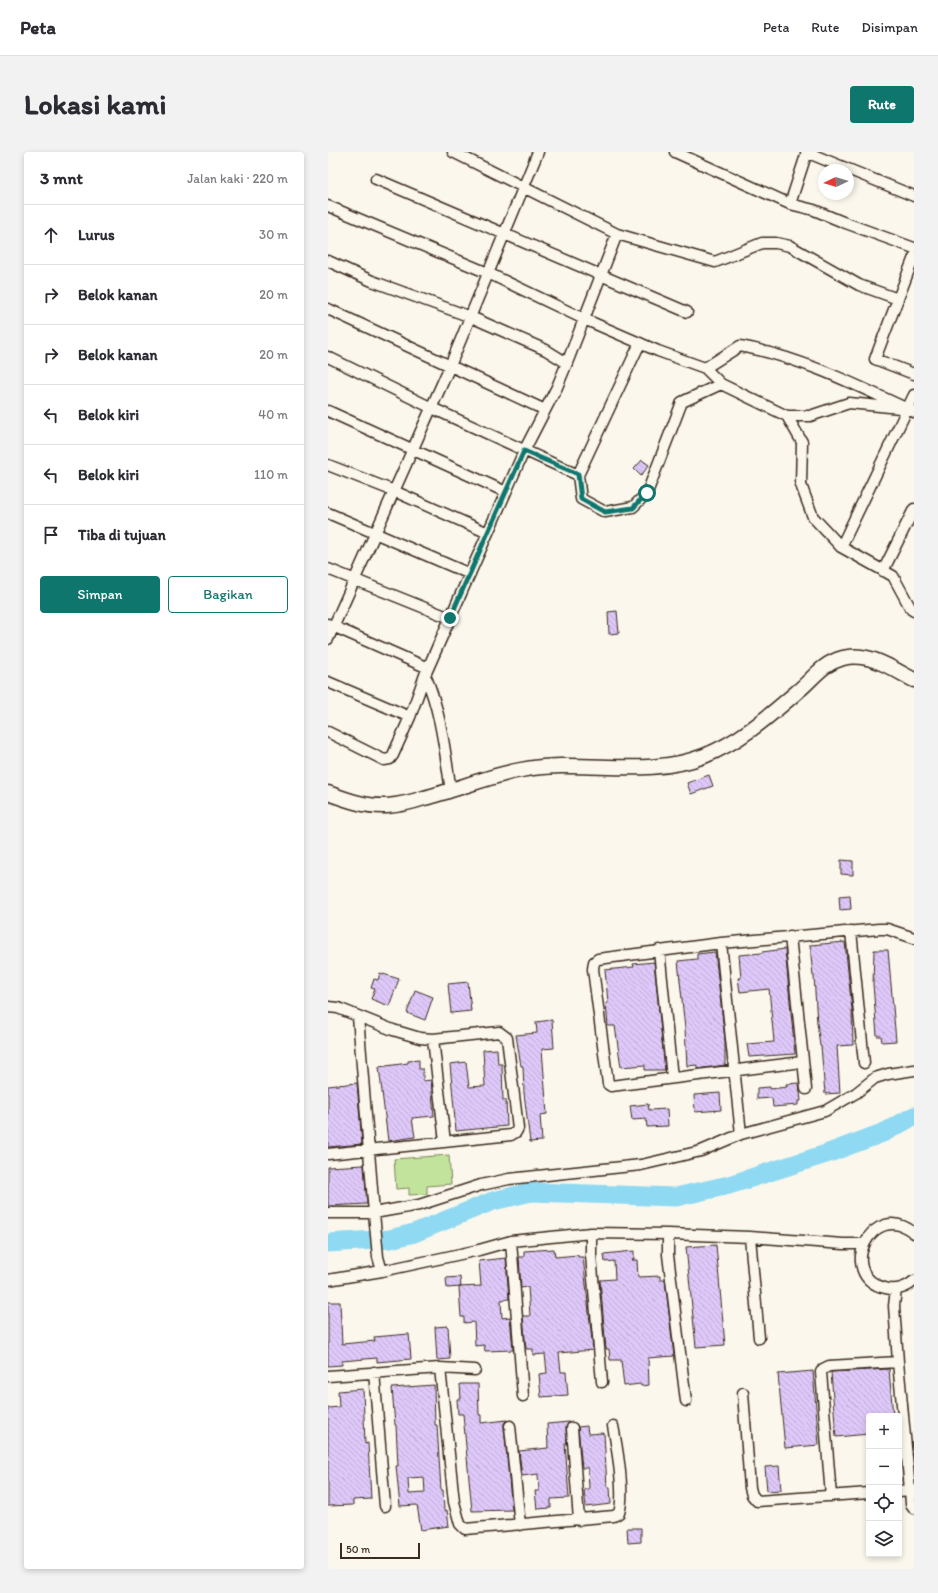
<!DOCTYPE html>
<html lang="id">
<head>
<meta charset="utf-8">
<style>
	:root { --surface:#fff; --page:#f2f2f3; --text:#2b2b33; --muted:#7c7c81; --line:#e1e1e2; --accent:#0f766e }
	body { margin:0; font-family:Itim,sans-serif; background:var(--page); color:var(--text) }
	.controls { position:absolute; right:12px; bottom:12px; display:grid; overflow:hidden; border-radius:4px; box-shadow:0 2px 6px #0003 }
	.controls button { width:36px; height:36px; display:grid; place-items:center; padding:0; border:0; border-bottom:1px solid var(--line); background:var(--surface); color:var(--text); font:20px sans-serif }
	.compass { position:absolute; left:490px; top:12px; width:36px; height:36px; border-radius:50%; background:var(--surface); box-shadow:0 2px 6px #0003; rotate:266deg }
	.scale { position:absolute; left:12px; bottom:10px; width:80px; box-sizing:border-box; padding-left:4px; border:2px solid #3b2a1e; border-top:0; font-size:11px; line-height:14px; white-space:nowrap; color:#3b2a1e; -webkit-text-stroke:3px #fbf7ec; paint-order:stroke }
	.stop { position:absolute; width:12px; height:12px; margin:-9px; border:3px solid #0f766e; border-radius:50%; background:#fff }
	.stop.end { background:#0f766e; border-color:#fff; box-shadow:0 1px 4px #0008 }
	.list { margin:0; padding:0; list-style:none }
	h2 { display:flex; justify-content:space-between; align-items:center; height:52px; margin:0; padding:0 16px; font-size:17px }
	h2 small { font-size:13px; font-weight:400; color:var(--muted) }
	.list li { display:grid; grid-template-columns:26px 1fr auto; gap:12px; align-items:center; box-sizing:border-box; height:60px; padding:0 16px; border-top:1px solid var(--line) }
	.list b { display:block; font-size:15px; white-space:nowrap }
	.list em { font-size:13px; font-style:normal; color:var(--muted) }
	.actions { display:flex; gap:8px; padding:12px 16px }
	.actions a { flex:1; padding:9px 0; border:1px solid var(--accent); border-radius:4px; text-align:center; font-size:14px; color:var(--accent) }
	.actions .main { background:var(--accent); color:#fff }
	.icon { flex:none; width:22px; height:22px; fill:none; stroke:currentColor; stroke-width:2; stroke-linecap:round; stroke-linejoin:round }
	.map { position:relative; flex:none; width:586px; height:1417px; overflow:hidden; border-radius:4px }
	header { display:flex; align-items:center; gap:24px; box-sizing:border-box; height:56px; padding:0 20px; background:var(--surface); border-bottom:1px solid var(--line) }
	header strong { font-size:19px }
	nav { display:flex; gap:22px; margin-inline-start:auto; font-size:14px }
	.intro { display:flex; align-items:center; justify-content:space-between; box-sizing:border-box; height:96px; padding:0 24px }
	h1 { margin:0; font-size:28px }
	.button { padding:10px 18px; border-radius:4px; background:var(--accent); color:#fff; font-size:14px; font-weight:700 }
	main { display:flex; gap:24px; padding:0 24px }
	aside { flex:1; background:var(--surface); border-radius:4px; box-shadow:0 2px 6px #0003 }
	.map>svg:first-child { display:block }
	.grass { fill:#c2e39b; stroke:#7e865c }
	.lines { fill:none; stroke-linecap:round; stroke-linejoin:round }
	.river { stroke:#90d9f2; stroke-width:19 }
	.building { fill:url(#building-back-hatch); stroke:#3b2a1e; fill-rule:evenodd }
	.minor-casing { stroke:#3b2a1e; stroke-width:13 }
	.secondary-casing { stroke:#3b2a1e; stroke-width:17 }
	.minor { stroke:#fbf7ec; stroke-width:10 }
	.secondary { stroke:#fbf7ec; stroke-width:14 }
	.route { stroke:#0f766e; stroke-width:5 }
</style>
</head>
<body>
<header>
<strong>Peta</strong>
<nav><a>Peta</a><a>Rute</a><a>Disimpan</a></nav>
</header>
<div class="intro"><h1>Lokasi kami</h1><a class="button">Rute</a></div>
<main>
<aside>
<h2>3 mnt<small>Jalan kaki · 220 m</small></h2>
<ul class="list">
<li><svg class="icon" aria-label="ahead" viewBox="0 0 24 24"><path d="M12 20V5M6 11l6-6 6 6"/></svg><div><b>Lurus</b></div><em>30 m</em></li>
<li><svg class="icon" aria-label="right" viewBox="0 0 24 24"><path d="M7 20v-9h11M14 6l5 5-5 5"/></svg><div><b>Belok kanan</b></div><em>20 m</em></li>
<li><svg class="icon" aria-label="right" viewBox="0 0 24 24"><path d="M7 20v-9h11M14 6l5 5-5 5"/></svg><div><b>Belok kanan</b></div><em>20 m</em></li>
<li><svg class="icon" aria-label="left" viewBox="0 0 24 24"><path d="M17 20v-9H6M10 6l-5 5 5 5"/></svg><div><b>Belok kiri</b></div><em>40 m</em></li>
<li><svg class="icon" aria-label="left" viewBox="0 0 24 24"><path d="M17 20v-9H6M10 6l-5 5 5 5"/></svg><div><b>Belok kiri</b></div><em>110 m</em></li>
<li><svg class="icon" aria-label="arrive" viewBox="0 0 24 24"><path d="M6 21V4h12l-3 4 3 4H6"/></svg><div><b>Tiba di tujuan</b></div></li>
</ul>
<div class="actions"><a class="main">Simpan</a><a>Bagikan</a></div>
</aside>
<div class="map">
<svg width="586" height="1417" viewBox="0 0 586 1417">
	<defs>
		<pattern id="building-back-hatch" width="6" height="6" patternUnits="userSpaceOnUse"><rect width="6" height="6" fill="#ddc8f9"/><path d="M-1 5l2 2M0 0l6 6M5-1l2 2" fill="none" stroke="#bfacd5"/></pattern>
	</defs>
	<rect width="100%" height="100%" fill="#fbf7ec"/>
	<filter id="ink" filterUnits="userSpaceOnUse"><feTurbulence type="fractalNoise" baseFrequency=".025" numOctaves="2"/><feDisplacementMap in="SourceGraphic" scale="8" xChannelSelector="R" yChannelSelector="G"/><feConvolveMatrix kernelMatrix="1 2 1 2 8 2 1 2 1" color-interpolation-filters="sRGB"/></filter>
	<g filter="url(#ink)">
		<path class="grass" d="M121,1003l2,29 -24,2v8l-18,1v-7l-13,1 -2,-30z"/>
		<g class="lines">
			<path class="river" d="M0,1091l62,-4 24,-6 79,-32 38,-9 145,5 53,-12 97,-31 59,-22 29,-16"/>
		</g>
		<path class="building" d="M314,308l7,5 -8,11 -7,-7z
			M289,459l2,22 -10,1 -1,-22z
			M381,623l4,11 -22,8 -4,-11z
			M513,708l12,1v14l-12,-1z
			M522,743l1,14 -11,1 -1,-14z
			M517,790l7,68 1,35 -16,1 3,47 -15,1 -4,-48h-1l-3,-23 -3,-47h-1l-1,-10 -2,-21z
			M457,797l10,105 -46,3 -2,-13 27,-2 -3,-32 -2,-21 -29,3 -2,-14h3l-2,-23 23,-2v-1z
			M546,798h14l8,91 -14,1 -1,-6h-4l-4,-52z
			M387,800l10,88v25l-28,4v-4l-10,1 -2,-37 -7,-68 19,-2v-5z
			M326,810l11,108h-20v-5l-24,2 -6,-41h-7l-2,-23h2l-3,-33 29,-3 -1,-3z
			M52,821l19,6 -10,27 -18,-7 4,-10 -4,-1 3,-9 4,1z
			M140,830l3,29 -20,2 -3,-29z
			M87,838l18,7 -8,23 -18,-7z
			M224,868l2,28 -12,1 5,65 -7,1 2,26 -12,1 -6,-49 -1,-27h-2l-5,-31 21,-2 -1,-11z
			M169,897l1,15h4l1,36h3l1,26 -51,5 -6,-67 16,-2 3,25 16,-1 -2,-36z
			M91,908v9h4v12l8,-1 3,36 -22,2 3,19 -27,4 -9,-74 29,-4v-2z
			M29,931l5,61 -34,3v-61z
			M471,931l2,18h-3v4l-25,2 -1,-9 -15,1v-11l13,-1v2l17,-2 -1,-3z
			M392,941l1,17 -26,2 -1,-17z
			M320,952l1,6 18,-1 1,17 -21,1 -1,-8 -14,1 -2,-14z
			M36,1013l3,39 -39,2v-39z
			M388,1093l9,100 -29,2 -10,-100z
			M226,1097l1,8 23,-2v2h5l10,93 -34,3 2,19h5l2,23 -27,2 -2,-23 8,-1 -2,-19 -12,1v-6h-7l-3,-33h7l-2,-29 -7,1 -2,-31h5v-6z
			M306,1099v8l-2,1h5l1,17 22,-1v4h5l9,76 -26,2 1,27 -8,1 -1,-2 -16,2 -3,-26h-11l-1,-11h-3l-6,-69 15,-1 -1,-18 -9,1 -1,-8z
			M178,1106l3,41 -8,1 1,18 8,-1 3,33 -28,1 -1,-6 -9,1 -1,-24 -10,1v-6h-3l-2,-30 22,-1 -2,-25z
			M132,1125l1,10 -14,1 -1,-10z
			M0,1150h12l2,42 33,-3 -1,-4 35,-3 2,25 -34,3v-4l-35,3v4l-14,1z
			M120,1174l2,33 -13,1 -2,-33z
			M561,1217l4,47h-24v18l-33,3 -5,-65z
			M485,1219l6,74 -34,3 -7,-74z
			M132,1232h18l1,31h2v8l26,-3 -3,3v4l8,83 -40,1 -9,-97h-5l-1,-15h4z
			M106,1233l1,40h2l4,65h2l1,21 3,-1 2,16 -28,4 -4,-25 -17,1 -4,-40h2l-2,-41h-1l-3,-37zM96,1325l1,16 -16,1 -1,-16z
			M35,1237l2,55 3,-1 3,56 -18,1v5l-25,1v-98l11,-1 -1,-16z
			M241,1270l-3,6 1,15h-2l4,55 -18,1v9l-14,1 -2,-18h4l-1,-17 -16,2 -3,-25 29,-3 -1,-24z
			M259,1274l1,8 16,-1 3,54h3l1,17 -25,3 -2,-17 5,-1 -1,-21h-6l-4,-41z
			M451,1314l2,24 -14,1 -2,-24z
			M299,1376h14v14l-13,1z"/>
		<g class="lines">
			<defs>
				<path id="minor" d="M125,0l164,82
					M347,0l115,52 24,6 29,12 71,26
					M478,0l108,44
					M48,27l311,133
					M462,52l17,-52
					M0,54l160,67 96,46 74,32 47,17 16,16 66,32 15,26 -1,43 12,32 28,30 52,29 18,33 3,2
					M586,105l-39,102 39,15
					M0,109l44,20 99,36 75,33 21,13 -10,24 -33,64 -18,41 -81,183 -15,42 -17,38 -3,4 -6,1 -56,-28
					M0,157l217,101
					M0,205l104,51 146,67 62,-132
					M239,211l50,-129 98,28 47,-19h14l14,3 69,39 39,14
					M377,216l35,-22c61,11 118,40 174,66
					M0,259l178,81
					M459,264h23l39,-13 51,5
					M0,313l66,26 94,42
					M250,323l3,24 24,13 28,-5 14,-14 35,-91 39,-18
					M0,361l142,61
					M513,395l73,-152
					M0,417l122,49
					M555,419l31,-62
					M0,472l100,44
					M0,487l122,-273 88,-214
					M97,523c16,36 20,78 26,116
					M0,530l82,35
					M523,779l13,132
					M462,784l16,153
					M331,798l13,128
					M0,855l10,1 55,22 27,8 13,1 66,-7 8,6 11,90 -2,4 -5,3 -183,19
					M105,887l12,103
					M474,910l-191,24 -3,-2 -15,-115 1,-7 4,-3 123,-16 158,-14h8l27,9
					M413,982l84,-23 31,-18 19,-15 13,-4 26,-4
					M0,1061h46l-16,-196
					M263,1081v22l11,127
					M586,1081c-42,-35 -79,43 -29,55 11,3 21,0 29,-7
					M340,1082v21l18,146
					M422,1085l9,101
					M183,1089l12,155
					M54,1119l-4,-14 -4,-44 45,-8 62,-20 28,-6 132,-14 60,-14 40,-17 -20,-191
					M0,1128l54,-9 97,-21 32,-9 80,-8 77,1 82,3 93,7h20
					M568,1137l-2,17 4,56 12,128 -11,1
					M112,1216l14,134 6,22 5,5 149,-13 5,-3c6,-18 -2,-66 -6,-87
					M46,1220l11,134
					M0,1224l112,-8 35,2
					M415,1241l7,95 2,7 5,6 112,-8
					M182,1274l10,99
					M244,1276l7,92
					M586,1338h-4l1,14 3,4
					M503,1344l-10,-124 2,-3 6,-3 69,-4"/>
				<path id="secondary" d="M0,641c19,7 38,14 59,13 12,-1 25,-4 37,-8 32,-8 64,-22 97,-28 61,-12 124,9 183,-14 36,-14 65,-40 94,-65 16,-13 23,-27 45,-33 25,-7 50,11 71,22"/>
			</defs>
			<use href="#minor" class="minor-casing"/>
			<use href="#secondary" class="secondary-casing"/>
			<use href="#minor" class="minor"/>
			<use href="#secondary" class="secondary"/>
		</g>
	</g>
	<g class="lines" filter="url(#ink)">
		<path class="route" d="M122,466l74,-167 54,23 3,25 24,13 28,-4 14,-15"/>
	</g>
</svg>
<div class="controls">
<button>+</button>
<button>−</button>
<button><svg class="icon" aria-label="locate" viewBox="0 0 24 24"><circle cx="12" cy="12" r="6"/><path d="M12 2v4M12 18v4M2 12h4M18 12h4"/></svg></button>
<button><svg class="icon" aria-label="layers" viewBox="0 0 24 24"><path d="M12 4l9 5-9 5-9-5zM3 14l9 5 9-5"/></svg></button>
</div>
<svg class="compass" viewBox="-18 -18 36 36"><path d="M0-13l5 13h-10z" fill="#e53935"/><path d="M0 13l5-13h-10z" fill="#7c7c81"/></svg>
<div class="scale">50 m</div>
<div class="stop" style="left:319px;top:341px"></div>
<div class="stop end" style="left:122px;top:466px"></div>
</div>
</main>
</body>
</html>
